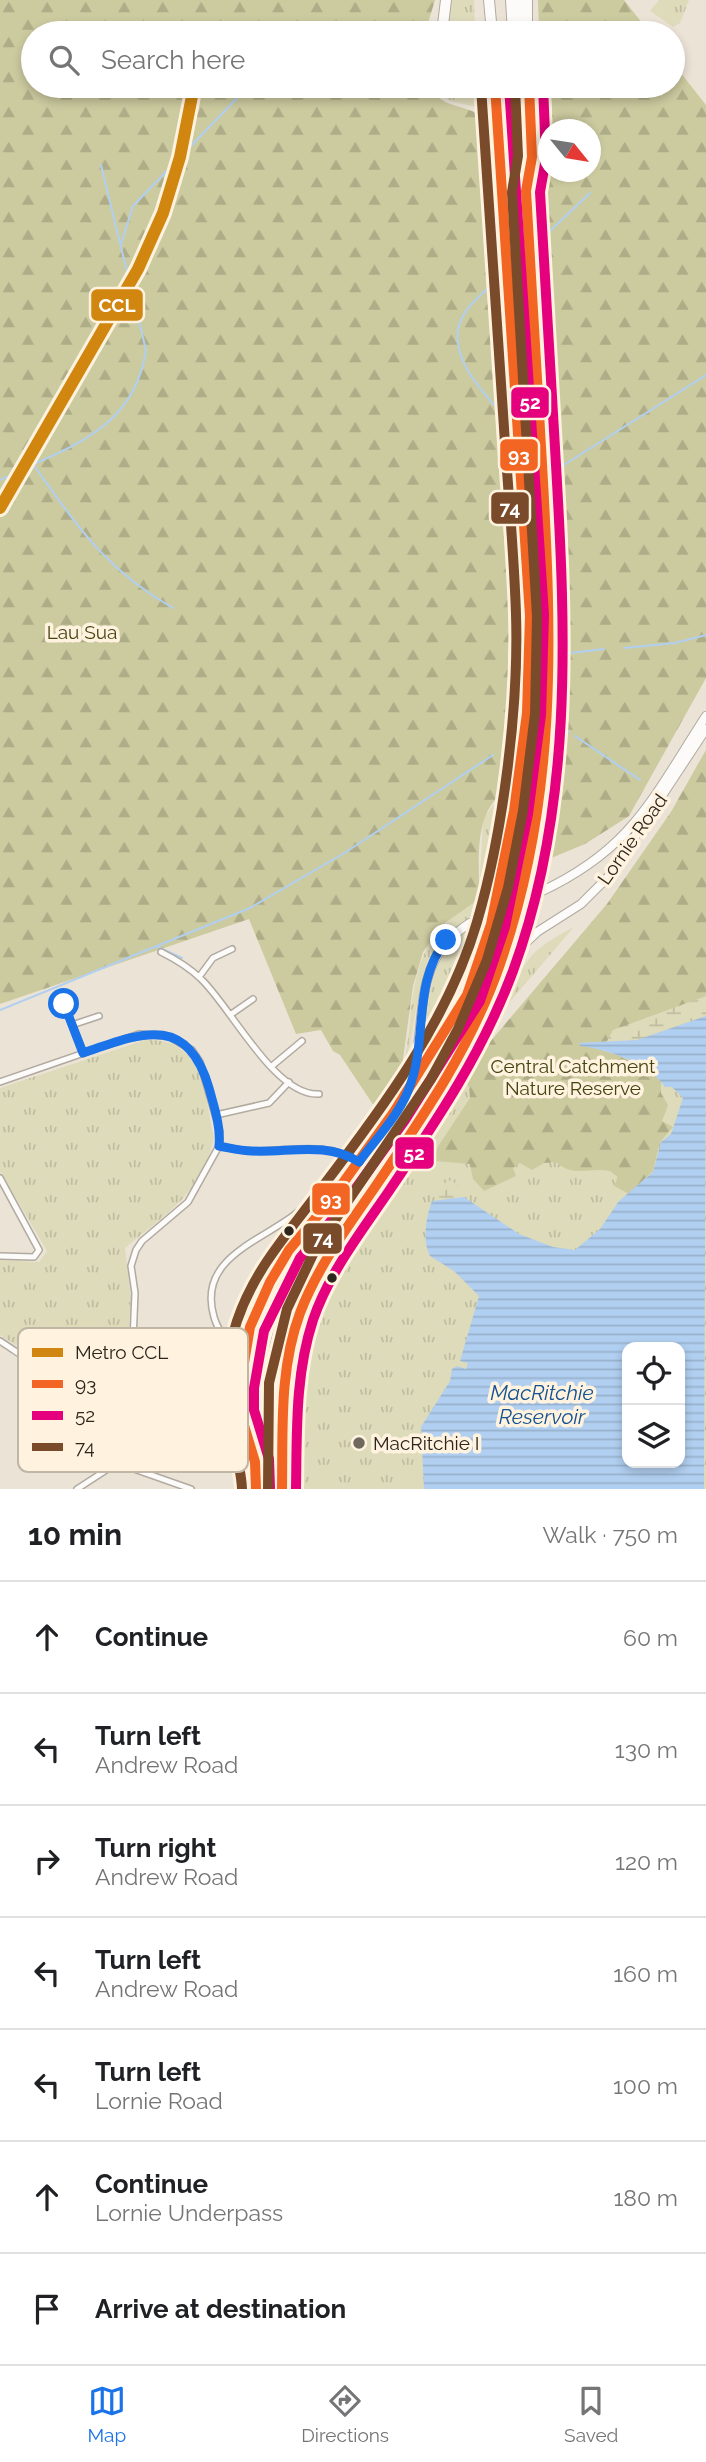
<!DOCTYPE html>
<html lang="en">
<head>
<meta charset="utf-8">
<style>
	:root { --surface:#fff; --page:#f2f2f2; --text:#202124; --muted:#757577; --line:#e0e0e0; --accent:#1a73e8 }
	body { margin:0; font-family:Raleway,sans-serif; background:var(--page); color:var(--text) }
	.controls { position:absolute; right:21px; bottom:21px; display:grid; overflow:hidden; border-radius:14px; box-shadow:0 4px 10px #0003 }
	.controls button { width:63px; height:63px; display:grid; place-items:center; padding:0; border:0; border-bottom:2px solid var(--line); background:var(--surface); color:var(--text); font:35px sans-serif }
	.compass { position:absolute; left:538px; top:119px; width:63px; height:63px; border-radius:50%; background:var(--surface); box-shadow:0 4px 10px #0003; rotate:120deg }
	.stop { position:absolute; width:21px; height:21px; margin:-16px; border:5px solid #1a73e8; border-radius:50%; background:#fff }
	.stop.end { background:#1a73e8; border-color:#fff; box-shadow:0 2px 7px #0008 }
	.list { margin:0; padding:0; list-style:none }
	h2 { display:flex; justify-content:space-between; align-items:center; height:91px; margin:0; padding:0 28px; font-size:30px }
	h2 small { font-size:23px; font-weight:400; color:var(--muted) }
	.list li { display:grid; grid-template-columns:46px 1fr auto; gap:21px; align-items:center; box-sizing:border-box; height:112px; padding:0 28px; border-top:2px solid var(--line) }
	.list b { display:block; font-size:26px; white-space:nowrap }
	.list p { margin:0; font-size:23px; white-space:nowrap; color:var(--muted) }
	.list em { font-size:23px; font-style:normal; color:var(--muted) }
	.icon { flex:none; width:38px; height:38px; fill:none; stroke:currentColor; stroke-width:2; stroke-linecap:round; stroke-linejoin:round }
	.map { position:relative; flex:none; width:706px; height:1489px; overflow:hidden }
	.search { position:absolute; background:var(--surface); box-shadow:0 4px 10px #0003; left:21px; right:21px; top:21px; height:77px; display:flex; align-items:center; gap:18px; box-sizing:border-box; padding:0 24px; border-radius:38px; color:var(--muted); font-size:26px }
	.sheet { height:875px; background:var(--surface) }
	nav { display:flex; justify-content:space-around; align-items:center; box-sizing:border-box; height:98px; border-top:2px solid var(--line); background:var(--surface); font-size:19px; color:var(--muted) }
	nav a { display:grid; justify-items:center; gap:4px }
	nav .on { color:var(--accent) }
	.map>svg:first-child { display:block }
	.grass { fill:url(#grass-tufts); fill-rule:evenodd }
	.forest { fill:url(#forest-firs); fill-rule:evenodd }
	.wetland { fill:url(#wetland-marsh) }
	.water { fill:url(#water-rules); fill-rule:evenodd }
	.lines { fill:none; stroke-linecap:round; stroke-linejoin:round }
	.stream { stroke:#b1cff0; stroke-width:2 }
	.secondary-tunnel { stroke:#c5bdb1; stroke-width:8; stroke-dasharray:8 4; stroke-linecap:butt }
	.street-casing { stroke:#b0aaa0; stroke-width:8 }
	.secondary-casing { stroke:#b0aaa0; stroke-width:10 }
	.primary-casing { stroke:#b0aaa0; stroke-width:11 }
	.highway-casing { stroke:#b0aaa0; stroke-width:12 }
	.street { stroke:#fcfbf9; stroke-width:5 }
	.secondary { stroke:#fcfbf9; stroke-width:8 }
	.primary { stroke:#fcfbf9; stroke-width:9 }
	.highway { stroke:#fcfbf9; stroke-width:10 }
	.highway-bridge-casing { stroke:#b0aaa0; stroke-width:12; stroke-linecap:butt }
	.highway-bridge { stroke:#fcfbf9; stroke-width:10 }
	.bus-1-casing { stroke:#fff3e0; stroke-width:16 }
	.bus-2-casing { stroke:#fff3e0; stroke-width:16 }
	.bus-3-casing { stroke:#fff3e0; stroke-width:16 }
	.bus-1 { stroke:#f26522; stroke-width:10 }
	.bus-2 { stroke:#e5007d; stroke-width:10 }
	.bus-3 { stroke:#7a4b2a; stroke-width:10 }
	.metro-1-casing { stroke:#fff3e0; stroke-width:18 }
	.metro-1 { stroke:#d18610; stroke-width:12 }
	.route { stroke:#1a73e8; stroke-width:9 }
	.bus-dot { fill:#2c261d; stroke:#fff3e0; stroke-width:2.5 }
	.poi-dot { fill:#6f685e; stroke:#fff3e0; stroke-width:2.5 }
	.labels { text-anchor:middle; stroke-width:7; stroke-linejoin:round; paint-order:stroke }
	.park-label { font-size:19px; fill:#444511; stroke:#fff3e0 }
	.street-label { font-size:19px; fill:#2c261d; stroke:#fff3e0 }
	.poi-label { font-size:19px; fill:#2c261d; stroke:#fff3e0; text-anchor:start }
	.water-label { font-size:21px; font-style:italic; fill:#145290; stroke:#fff3e0 }
	.key { fill:#fff3e0; stroke:#c0b6a6; stroke-width:2 }
	.key-label { font-size:19px; fill:#2c261d }
	.line-badge { stroke:#fff3e0; stroke-width:2.5 }
	.badge-label { font-size:19px; text-anchor:middle; font-weight:bold; fill:#fff }
</style>
</head>
<body>
<div class="map">
<svg width="706" height="1489" viewBox="0 0 706 1489">
	<defs>
		<pattern id="grass-tufts" width="24" height="20" patternUnits="userSpaceOnUse" patternTransform="scale(1.75)"><rect width="24" height="20" fill="#dedbbb"/><path d="M3 7l-1-3M5 7V3M7 7l1-3M15 17l-1-3M17 17v-4M19 17l1-3" fill="none" stroke="#bfbca0"/></pattern>
		<pattern id="forest-firs" width="22" height="20" patternUnits="userSpaceOnUse" patternTransform="scale(1.75)"><rect width="22" height="20" fill="#ccca9f"/><path d="M5 1l3.5 6h-7zM16 11l3.5 6h-7z" fill="#afad88"/></pattern>
		<pattern id="wetland-marsh" width="20" height="14" patternUnits="userSpaceOnUse" patternTransform="scale(1.75)"><rect width="20" height="14" fill="#dedbbb"/><path d="M1 5h8M5 5V1M11 12h8M15 12V8" fill="none" stroke="#bfbca0"/></pattern>
		<pattern id="water-rules" width="6" height="5" patternUnits="userSpaceOnUse" patternTransform="scale(1.75)"><rect width="6" height="5" fill="#b1cff0"/><path d="M0 2.5h6" fill="none" stroke="#98b2cd"/></pattern>
	</defs>
	<rect width="100%" height="100%" fill="#ebe3d6"/>
	<path class="grass" d="M452,0h22l1,33h-28z
		M659,0h30l-9,23 -7,4 -23,-16z
		M434,86h11l4,4 33,-2 4,40 -6,-20 -30,-7z
		M706,750v739h-413l-3,-49 7,-76 9,-43 28,-53 1,-14 26,-43 61,-86 185,-221 64,-92zM627,1347h53v116h-53z
		M503,793l-16,83 1,24 -9,30 -24,68 -35,70c11,-55 0,-106 52,-141l-3,-7c-73,47 -41,135 -86,198l-7,-9c6,-7 13,-14 18,-21 10,-17 13,-39 15,-58 6,-63 12,-97 70,-131l4,-81z
		M574,927l-66,77 -2,-4c21,-43 24,-50 68,-73z
		M145,1040c60,-3 59,54 69,98 -13,56 -47,75 -89,110l6,48 -3,47 -28,25 -50,-1 -50,-32v-75l39,2 8,-11 -47,-80v-83z"/>
	<path class="forest" d="M0,0h435l-10,33h-392v53h397c12,24 34,17 53,31l6,52 5,18 49,-3 -3,-98h133v-23l33,42v573l-77,138 -44,28 -41,17 8,-61 -49,-7c-31,22 -23,72 -24,106l-34,24 -22,29 -10,34 -12,88 -25,35 -36,-54 -7,-4 -12,-21 -25,4 -47,-115 -249,85zM548,130h42v42h-42z
		M538,0h86l26,33h-111z
		M706,750v266l-69,24 -58,3 41,13 41,24v13l7,12 -6,16 11,6 -13,15 -7,29 -24,23 -15,-8 4,-9 -8,-6c-21,-4 -37,7 -54,-9l-12,1 -12,7 -12,-7 -7,5 3,8 -32,15 -11,-12 -3,-15 -35,-3 2,-13 33,-50 -1,-11 -8,-11 146,-172 64,-92z"/>
	<path class="wetland" d="M706,996v20l-69,24 -31,3 7,-13z
		M451,1180l16,14 -17,5 -18,-2 9,-12z"/>
	<path class="water" d="M706,1016l-2,473h-280l-3,-62 29,-46 2,-12 5,-3 9,3 2,-6 -8,-2 19,-65 -25,-25 -24,-15c-8,-15 -4,-39 2,-55l32,-4 55,37 34,13 22,3 25,-21 19,-28 34,-29 8,-30 10,-8 12,-36 -11,-11h-7c-13,-22 -60,-39 -85,-41l-1,-3 58,-3zM627,1347h53v116h-53z"/>
	<g class="lines">
		<path class="stream" d="M121,244l12,-38 110,-114
			M532,248l58,-55
			M512,267l13,-13
			M502,276c-13,12 -34,27 -41,44 -17,38 30,81 53,107
			M523,436l15,16
			M546,462l9,9 -2,68
			M30,465l5,2c44,61 71,103 138,141
			M556,470l150,-95
			M0,480c65,-32 134,-48 146,-130l-45,-185
			M624,648l51,-5 31,-8
			M553,655l51,-6
			M531,707l13,-37
			M530,711l14,7
			M552,722l17,10
			M575,736l65,44
			M516,742l3,-7
			M158,947l24,11
			M0,1010l250,-102 96,-56 147,-97"/>
		<path class="secondary-tunnel" d="M470,923l70,-31"/>
		<defs>
			<path id="street" d="M161,952c16,8 28,15 40,27 30,28 74,118 118,115
				M199,977l14,-19 19,-9
				M64,1004l19,49
				M230,1015l23,-16
				M72,1025l27,-9
				M272,1066l30,-25
				M0,1082l139,-48 29,2 24,14 8,12 20,70 -1,14 -31,56 -46,39 -6,9 -5,16 4,27 -2,47c-13,29 -52,45 -82,32 -18,-7 -35,-21 -51,-31
				M216,1115l53,-12 20,-21
				M219,1146c11,2 22,5 33,5 35,1 75,-11 107,11
				M0,1178l39,72 -5,7 -34,-1
				M245,1352c-16,-8 -26,-18 -31,-35 -20,-68 68,-79 99,-120
				M238,1453l2,36
				M77,1489l40,-26 74,26"/>
			<path id="secondary" d="M540,892c93,-43 113,-95 166,-176
				M482,1018l38,-70 17,-16 44,-28 28,-28 97,-147
				M411,1082c18,-60 -3,-120 59,-159"/>
			<path id="primary" d="M251,1449c-22,-71 -4,-139 38,-200 12,-17 28,-32 41,-48 21,-27 40,-55 59,-82 27,-37 46,-80 73,-117
				M282,1489c-5,-105 11,-189 72,-275"/>
			<path id="highway" d="M489,0l3,33
				M511,0l2,33
				M527,0v33
				M518,31l1,-31
				M442,33l4,-33
				M450,86l12,6 18,-6
				M528,176l4,-19 -3,-71
				M263,1348c25,-97 98,-168 152,-249 21,-32 37,-66 51,-101 80,-203 65,-401 49,-613 -7,-99 -13,-199 -20,-299
				M268,1444c2,-36 2,-73 13,-107 22,-73 73,-128 117,-187 43,-56 77,-116 101,-181 68,-186 52,-383 39,-575 -7,-103 -12,-206 -20,-308"/>
		</defs>
		<use href="#street" class="street-casing"/>
		<use href="#secondary" class="secondary-casing"/>
		<use href="#primary" class="primary-casing"/>
		<use href="#highway" class="highway-casing"/>
		<use href="#street" class="street"/>
		<use href="#secondary" class="secondary"/>
		<use href="#primary" class="primary"/>
		<use href="#highway" class="highway"/>
		<defs>
			<path id="highway-bridge" d="M268,1444l6,45
				M253,1489l-1,-78 11,-63
				M264,1489l-1,-32 5,-13"/>
		</defs>
		<use href="#highway-bridge" class="highway-bridge-casing"/>
		<use href="#highway-bridge" class="highway-bridge"/>
		<defs>
			<path id="bus-1" d="M256,1489l-1,-27 -15,-50v-25l10,-60 20,-45 19,-32 41,-49 64,-89 73,-117 24,-71 23,-113 13,-98 3,-97 -35,-530
				M282,1489c1,-59 -3,-119 18,-176 17,-45 46,-84 73,-123 49,-72 98,-142 127,-226 58,-166 52,-327 42,-500 -5,-91 -11,-182 -16,-273l6,-34 -3,-71"/>
			<path id="bus-2" d="M270,1488l-1,-29 -15,-49v-22l10,-57 36,-73 41,-49 64,-89 75,-119 25,-74 23,-113 13,-99 3,-100 -35,-529
				M296,1489c1,-58 -1,-114 17,-169 16,-47 48,-88 76,-129 48,-71 94,-139 124,-220 60,-163 53,-336 43,-506 -5,-91 -11,-182 -16,-273l6,-34 -3,-72"/>
			<path id="bus-3" d="M242,1489c-1,-26 -10,-47 -15,-72 -5,-24 2,-72 10,-96 18,-53 51,-87 83,-131 62,-81 128,-169 157,-268 26,-89 42,-215 39,-308 -2,-62 -8,-124 -12,-186 -8,-114 -15,-227 -23,-341
				M268,1489l1,-106 18,-74 29,-61 115,-169 27,-50 29,-69 21,-72 15,-77 12,-97 2,-98 -25,-424 6,-36 -3,-69"/>
		</defs>
		<use href="#bus-1" class="bus-1-casing"/>
		<use href="#bus-2" class="bus-2-casing"/>
		<use href="#bus-3" class="bus-3-casing"/>
		<use href="#bus-1" class="bus-1"/>
		<use href="#bus-2" class="bus-2"/>
		<use href="#bus-3" class="bus-3"/>
		<defs>
			<path id="metro-1" d="M0,508l138,-239 25,-56 17,-56 14,-71"/>
		</defs>
		<use href="#metro-1" class="metro-1-casing"/>
		<use href="#metro-1" class="metro-1"/>
	</g>
	<g class="lines">
		<path class="route" d="M64,1004l19,49c56,-19 104,-41 126,35 5,19 12,38 10,58 11,2 22,5 33,5 36,2 74,-10 107,11 16,-22 39,-46 49,-71 21,-50 3,-106 38,-151"/>
	</g>
	<g class="bus-dot">
		<circle cx="289" cy="1231" r="6"/>
		<circle cx="332" cy="1278" r="6"/>
	</g>
	<circle class="poi-dot" cx="359" cy="1443" r="7"/>
	<g class="labels">
		<g class="park-label">
			<text x="82" y="639">Lau Sua</text>
			<text x="573" y="1073">Central Catchment<tspan x="573" dy="22">Nature Reserve</tspan></text>
		</g>
		<g class="street-label">
			<text transform="translate(632 839) rotate(-55)" y="7">Lornie Road</text>
		</g>
		<g class="poi-label">
			<text x="373" y="1450">MacRitchie I</text>
		</g>
		<g class="water-label">
			<text x="542" y="1400">MacRitchie<tspan x="542" dy="24">Reservoir</tspan></text>
		</g>
	</g>
	<rect x="18" y="1328" width="230" height="144" rx="10" class="key"/>
	<rect x="32" y="1348" width="31" height="9" fill="#d18610"/>
	<rect x="32" y="1380" width="31" height="8" fill="#f26522"/>
	<rect x="32" y="1411" width="31" height="9" fill="#e5007d"/>
	<rect x="32" y="1443" width="31" height="8" fill="#7a4b2a"/>
	<g class="key-label">
		<text x="75" y="1359">Metro CCL</text>
		<text x="75" y="1391">93</text>
		<text x="75" y="1422">52</text>
		<text x="75" y="1454">74</text>
	</g>
	<g class="line-badge">
		<rect x="90" y="288" width="54" height="34" rx="7" fill="#d18610"/>
		<rect x="510" y="386" width="40" height="33" rx="7" fill="#e5007d"/>
		<rect x="499" y="438" width="40" height="34" rx="7" fill="#f26522"/>
		<rect x="490" y="491" width="40" height="34" rx="7" fill="#7a4b2a"/>
		<rect x="394" y="1136" width="41" height="34" rx="7" fill="#e5007d"/>
		<rect x="311" y="1182" width="40" height="34" rx="7" fill="#f26522"/>
		<rect x="302" y="1222" width="41" height="33" rx="7" fill="#7a4b2a"/>
	</g>
	<g class="badge-label">
		<text x="117" y="312">CCL</text>
		<text x="530" y="409">52</text>
		<text x="519" y="462">93</text>
		<text x="510" y="515">74</text>
		<text x="414" y="1160">52</text>
		<text x="331" y="1206">93</text>
		<text x="323" y="1245">74</text>
	</g>
</svg>
<div class="controls">
<button><svg class="icon" aria-label="locate" viewBox="0 0 24 24"><circle cx="12" cy="12" r="6"/><path d="M12 2v4M12 18v4M2 12h4M18 12h4"/></svg></button>
<button><svg class="icon" aria-label="layers" viewBox="0 0 24 24"><path d="M12 4l9 5-9 5-9-5zM3 14l9 5 9-5"/></svg></button>
</div>
<svg class="compass" viewBox="-18 -18 36 36"><path d="M0-13l5 13h-10z" fill="#e53935"/><path d="M0 13l5-13h-10z" fill="#757577"/></svg>
<div class="stop" style="left:64px;top:1004px"></div>
<div class="stop end" style="left:446px;top:940px"></div>
<div class="search"><svg class="icon" aria-label="search" viewBox="0 0 24 24"><circle cx="10" cy="10" r="6"/><path d="M15 15l6 6"/></svg>Search here</div>
</div>
<section class="sheet">
<h2>10 min<small>Walk · 750 m</small></h2>
<ul class="list">
<li><svg class="icon" aria-label="ahead" viewBox="0 0 24 24"><path d="M12 20V5M6 11l6-6 6 6"/></svg><div><b>Continue</b></div><em>60 m</em></li>
<li><svg class="icon" aria-label="left" viewBox="0 0 24 24"><path d="M17 20v-9H6M10 6l-5 5 5 5"/></svg><div><b>Turn left</b><p>Andrew Road</p></div><em>130 m</em></li>
<li><svg class="icon" aria-label="right" viewBox="0 0 24 24"><path d="M7 20v-9h11M14 6l5 5-5 5"/></svg><div><b>Turn right</b><p>Andrew Road</p></div><em>120 m</em></li>
<li><svg class="icon" aria-label="left" viewBox="0 0 24 24"><path d="M17 20v-9H6M10 6l-5 5 5 5"/></svg><div><b>Turn left</b><p>Andrew Road</p></div><em>160 m</em></li>
<li><svg class="icon" aria-label="left" viewBox="0 0 24 24"><path d="M17 20v-9H6M10 6l-5 5 5 5"/></svg><div><b>Turn left</b><p>Lornie Road</p></div><em>100 m</em></li>
<li><svg class="icon" aria-label="ahead" viewBox="0 0 24 24"><path d="M12 20V5M6 11l6-6 6 6"/></svg><div><b>Continue</b><p>Lornie Underpass</p></div><em>180 m</em></li>
<li><svg class="icon" aria-label="arrive" viewBox="0 0 24 24"><path d="M6 21V4h12l-3 4 3 4H6"/></svg><div><b>Arrive at destination</b></div></li>
</ul>
</section>
<nav>
<a class="on"><svg class="icon" aria-label="map" viewBox="0 0 24 24"><path d="M3 6l6-2 6 2 6-2v14l-6 2-6-2-6 2zM9 4v14M15 6v14"/></svg>Map</a>
<a><svg class="icon" aria-label="directions" viewBox="0 0 24 24"><path d="M12 3l9 9-9 9-9-9zM9 14v-3h6M13 9l2 2-2 2"/></svg>Directions</a>
<a><svg class="icon" aria-label="saved" viewBox="0 0 24 24"><path d="M7 4h10v16l-5-4-5 4z"/></svg>Saved</a>
</nav>
</body>
</html>
